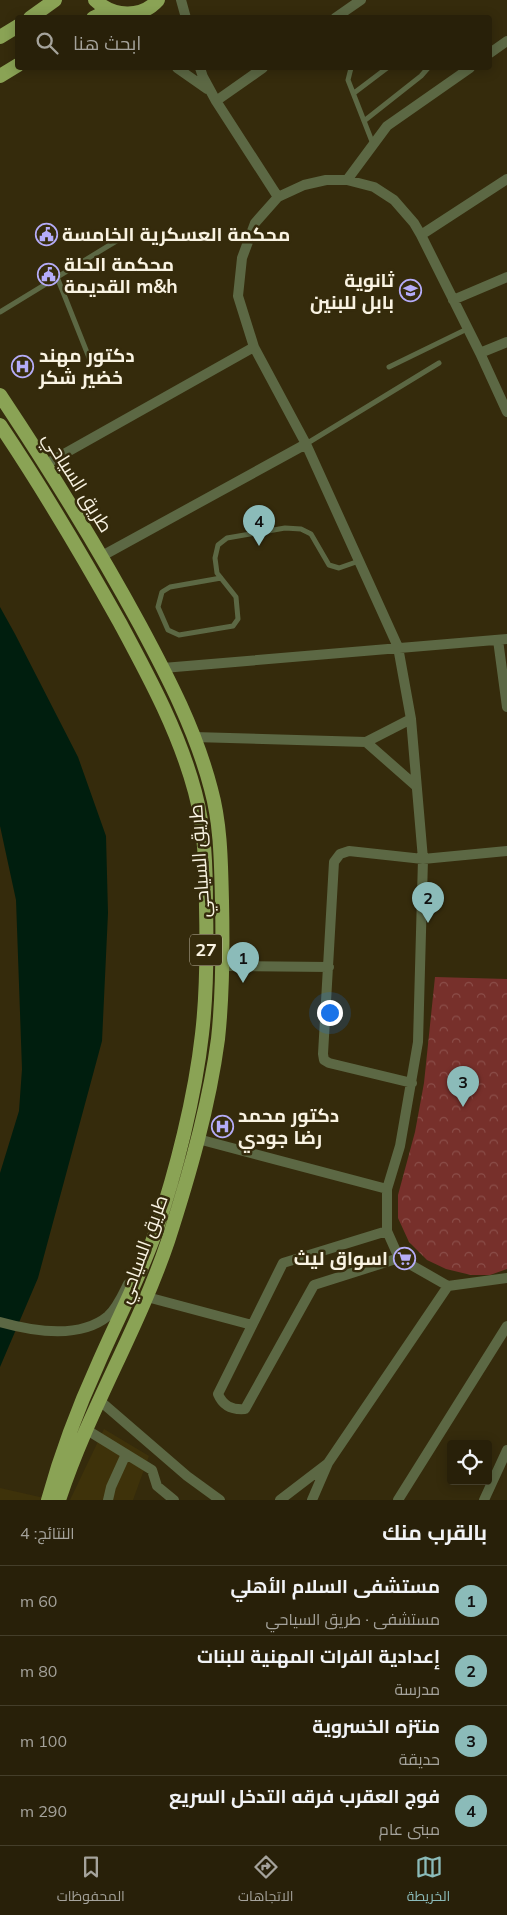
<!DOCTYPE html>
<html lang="ar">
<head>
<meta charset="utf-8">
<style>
	:root { --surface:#282009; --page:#302812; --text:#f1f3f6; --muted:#a5a39c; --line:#443e2a; --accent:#8bbbb9 }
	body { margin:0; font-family:Mulish,Cairo,sans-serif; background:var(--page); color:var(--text); direction:rtl }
	.controls { position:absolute; right:15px; bottom:15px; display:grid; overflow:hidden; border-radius:5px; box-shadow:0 2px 12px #0003 }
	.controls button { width:45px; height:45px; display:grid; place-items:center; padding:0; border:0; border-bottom:1px solid var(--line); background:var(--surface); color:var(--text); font:25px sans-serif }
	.you { position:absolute; left:329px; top:1012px; width:18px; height:18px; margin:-12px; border:4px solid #fff; border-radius:50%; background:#1a73e8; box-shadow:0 0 0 8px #1a73e833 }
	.badge { display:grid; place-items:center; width:32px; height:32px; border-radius:50%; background:var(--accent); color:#111; font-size:16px; font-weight:700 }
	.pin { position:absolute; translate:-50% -41px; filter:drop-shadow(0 1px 2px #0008) }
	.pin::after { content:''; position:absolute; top:26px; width:18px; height:15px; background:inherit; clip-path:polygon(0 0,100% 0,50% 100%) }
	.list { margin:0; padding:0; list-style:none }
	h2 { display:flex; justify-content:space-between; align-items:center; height:65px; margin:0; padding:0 20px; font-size:21px }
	h2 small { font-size:16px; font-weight:400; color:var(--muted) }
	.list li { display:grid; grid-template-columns:32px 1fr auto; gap:15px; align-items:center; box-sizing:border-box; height:70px; padding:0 20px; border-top:1px solid var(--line) }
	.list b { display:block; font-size:19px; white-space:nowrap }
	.list p { margin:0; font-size:16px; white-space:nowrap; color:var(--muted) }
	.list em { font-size:16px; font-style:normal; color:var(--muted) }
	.icon { flex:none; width:28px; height:28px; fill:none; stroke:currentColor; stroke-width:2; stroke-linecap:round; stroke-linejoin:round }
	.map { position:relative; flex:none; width:507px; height:1500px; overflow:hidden; direction:ltr }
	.search { position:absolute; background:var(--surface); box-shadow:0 2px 12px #0003; left:15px; right:15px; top:15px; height:55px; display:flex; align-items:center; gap:12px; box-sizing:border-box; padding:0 18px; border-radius:5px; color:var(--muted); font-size:19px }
	.sheet { height:345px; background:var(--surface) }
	nav { display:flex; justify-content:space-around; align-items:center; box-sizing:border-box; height:70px; border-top:1px solid var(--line); background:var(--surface); font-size:14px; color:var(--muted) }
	nav a { display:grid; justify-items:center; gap:2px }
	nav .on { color:var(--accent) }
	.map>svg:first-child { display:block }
	.built { fill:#3e320a }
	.park { fill:url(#park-crowns) }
	.water { fill:#001e0e }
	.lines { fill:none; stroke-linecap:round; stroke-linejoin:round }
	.service { stroke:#5c6844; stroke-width:5 }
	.minor { stroke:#5c6844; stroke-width:10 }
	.primary { stroke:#8aa355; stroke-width:14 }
	.labels { text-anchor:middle; stroke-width:5; stroke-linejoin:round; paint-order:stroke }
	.shield { fill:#352b0c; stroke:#beb7a2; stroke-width:1 }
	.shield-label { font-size:18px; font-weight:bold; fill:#f9f3e2 }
	.poi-label { font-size:19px; font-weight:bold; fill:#f9f3e2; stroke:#352b0c; text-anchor:start }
	.street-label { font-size:19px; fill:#f9f3e2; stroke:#352b0c }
</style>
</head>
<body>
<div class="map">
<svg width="507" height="1500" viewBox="0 0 507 1500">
	<defs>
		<pattern id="park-crowns" width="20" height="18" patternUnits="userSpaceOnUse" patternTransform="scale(1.25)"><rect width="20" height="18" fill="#77302b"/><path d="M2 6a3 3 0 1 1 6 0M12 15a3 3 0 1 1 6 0" fill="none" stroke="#8b4e49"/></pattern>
	</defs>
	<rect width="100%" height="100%" fill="#352b0c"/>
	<path class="built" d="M104,1429l45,27 -16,44h-63z
		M0,1488l53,12h-53z"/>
	<path class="park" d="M435,977l72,2v290l-17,6h-19l-25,-6 -19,-9 -18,-18 -11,-24v-23l17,-63 9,-49z"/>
	<path class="water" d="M0,607l15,27 63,123 28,79 2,77 -6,128 -64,237 -38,89v-194l19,-62 3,-42 -6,-169 -16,-74z"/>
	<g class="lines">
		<path class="service" d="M351,68l-3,12 25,64
			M354,93l33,-25
			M364,121l57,-45 7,-8
			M57,277l33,83
			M0,312l118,-72
			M389,367l78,-38
			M306,444l133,-81
			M221,578l-51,9 -8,5 -4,15 10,23 11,5 54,-9 5,-7 -2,-22 -19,-24 -2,-15 3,-13 9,-7 58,-10 16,1 10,5 18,31 10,3 20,-7"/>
		<path class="minor" d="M181,0l5,18
			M335,18l26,-18
			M490,53l17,-12
			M177,68l30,21
			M200,68l3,9 13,24 62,96
			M216,101l47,-33
			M347,180l40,-54 83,-58
			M421,235l86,-56
			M453,300l54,-23
			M480,353l27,-11
			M507,412l-27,-59 -59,-118 -7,-12 -20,-23 -20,-13 -27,-7h-21l-22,5 -26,12 -23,26 -13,35 -4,38 16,51 52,97 92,203 13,72 12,140 -5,183 -18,104 -13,43v42l12,27 49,28 59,-8
			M46,464l208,-117
			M102,556l204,-112
			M498,640l9,67
			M163,668l344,-29
			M194,737l172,5 45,-23
			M366,742l50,44
			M222,966l107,1
			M412,1083l-83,-20 -5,-3 -1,-6 11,-192 6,-8 9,-3 74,8 84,-8
			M198,1139l189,50
			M387,1231l-104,32 -65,131c5,12 14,16 27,15l69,-124 85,-27
			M147,1297l105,28
			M0,1322c32,9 79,18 108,-6 9,-8 15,-22 20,-32
			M99,1400l88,76 33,24
			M87,1430l65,40 5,16 17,14
			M108,1500l3,-13 15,-33
			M280,1500l47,-36
			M312,1500l16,-37 120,-177
			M398,1500l109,-174
			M484,1500l23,-50"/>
		<path class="primary" d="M95,0c18,17 46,19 63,0
			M30,18l25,-18
			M93,18l6,-3 18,-2
			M0,37l18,-11
			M0,76l18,-11
			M0,395c50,75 97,151 140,230 28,52 56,106 71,164 10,36 10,75 11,112 1,46 1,92 -4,138 -9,68 -29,137 -50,202 -30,89 -80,170 -109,259
			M0,425c43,64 82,130 120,198 29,54 59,109 75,169 10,37 11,77 11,115 1,42 1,85 -4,127 -7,63 -26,138 -46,197 -16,46 -39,89 -58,133 -20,44 -37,89 -50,136"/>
	</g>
	<defs>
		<symbol id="civic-ring" viewBox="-11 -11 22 22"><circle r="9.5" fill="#352b0c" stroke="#b5acf8" stroke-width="1.5"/><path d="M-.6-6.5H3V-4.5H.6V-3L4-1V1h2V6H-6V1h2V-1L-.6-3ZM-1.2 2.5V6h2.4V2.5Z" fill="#b5acf8"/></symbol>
		<symbol id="school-ring" viewBox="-11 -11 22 22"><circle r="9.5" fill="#352b0c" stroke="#b5acf8" stroke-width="1.5"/><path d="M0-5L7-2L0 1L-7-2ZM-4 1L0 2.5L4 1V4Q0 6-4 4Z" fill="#b5acf8"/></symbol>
		<symbol id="hospital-ring" viewBox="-11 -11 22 22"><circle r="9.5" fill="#352b0c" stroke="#b5acf8" stroke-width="1.5"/><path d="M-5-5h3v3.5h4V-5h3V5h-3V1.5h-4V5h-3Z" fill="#b5acf8"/></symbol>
		<symbol id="supermarket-ring" viewBox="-11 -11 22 22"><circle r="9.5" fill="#352b0c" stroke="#b5acf8" stroke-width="1.5"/><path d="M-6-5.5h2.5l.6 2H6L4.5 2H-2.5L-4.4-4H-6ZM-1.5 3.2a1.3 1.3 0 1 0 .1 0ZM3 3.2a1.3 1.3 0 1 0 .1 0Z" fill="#b5acf8"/></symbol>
	</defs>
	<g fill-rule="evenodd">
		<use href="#civic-ring" x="34" y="222" width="25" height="25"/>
		<use href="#civic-ring" x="36" y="262" width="25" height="25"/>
		<use href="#school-ring" x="398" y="278" width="25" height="25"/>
		<use href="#hospital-ring" x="10" y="354" width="25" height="25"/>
		<use href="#hospital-ring" x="210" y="1114" width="25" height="25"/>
		<use href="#supermarket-ring" x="392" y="1246" width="25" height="25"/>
	</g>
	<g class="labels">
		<rect class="shield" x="190" y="934.5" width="32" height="31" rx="4"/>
		<g class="shield-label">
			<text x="206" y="956">27</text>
		</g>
		<g class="poi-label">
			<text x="62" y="241">محكمة العسكرية الخامسة</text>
			<text x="64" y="271">محكمة الحلة<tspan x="64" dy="22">القديمة m&amp;h</tspan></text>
			<text x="394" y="287" text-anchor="end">ثانوية<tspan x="394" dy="22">بابل للبنين</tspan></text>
			<text x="39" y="362">دكتور مهند<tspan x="39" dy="22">خضير شكر</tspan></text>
			<text x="238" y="1122">دكتور محمد<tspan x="238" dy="22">رضا جودي</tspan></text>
			<text x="388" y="1265" text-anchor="end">اسواق ليث</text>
		</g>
		<g class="street-label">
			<text transform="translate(78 482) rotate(58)" y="7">طريق السياحي</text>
			<text transform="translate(199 861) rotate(-94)" y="7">طريق السياحي</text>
			<text transform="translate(142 1249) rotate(-70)" y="7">طريق السياحي</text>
		</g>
	</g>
</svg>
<div class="controls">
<button><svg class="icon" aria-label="locate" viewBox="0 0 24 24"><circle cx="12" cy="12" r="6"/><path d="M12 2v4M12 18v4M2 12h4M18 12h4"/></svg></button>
</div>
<div class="you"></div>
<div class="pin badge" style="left:243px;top:983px">1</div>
<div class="pin badge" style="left:428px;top:923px">2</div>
<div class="pin badge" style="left:463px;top:1107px">3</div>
<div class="pin badge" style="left:259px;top:546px">4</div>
<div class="search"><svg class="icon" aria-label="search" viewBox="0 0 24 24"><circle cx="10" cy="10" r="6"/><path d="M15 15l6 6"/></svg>ابحث هنا</div>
</div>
<section class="sheet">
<h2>بالقرب منك<small>النتائج: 4</small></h2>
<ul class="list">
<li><span class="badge">1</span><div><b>مستشفى السلام الأهلي</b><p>مستشفى · طريق السياحي</p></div><em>60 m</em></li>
<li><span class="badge">2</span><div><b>إعدادية الفرات المهنية للبنات</b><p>مدرسة</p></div><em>80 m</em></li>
<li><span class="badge">3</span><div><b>منتزه الخسروية</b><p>حديقة</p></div><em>100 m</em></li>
<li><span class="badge">4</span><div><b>فوج العقرب فرقه التدخل السريع</b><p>مبنى عام</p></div><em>290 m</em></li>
</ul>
</section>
<nav>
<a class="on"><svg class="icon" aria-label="map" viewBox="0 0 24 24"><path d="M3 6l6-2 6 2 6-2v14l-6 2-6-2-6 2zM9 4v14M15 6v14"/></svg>الخريطة</a>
<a><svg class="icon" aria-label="directions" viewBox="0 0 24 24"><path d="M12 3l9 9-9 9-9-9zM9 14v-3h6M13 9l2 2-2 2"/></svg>الاتجاهات</a>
<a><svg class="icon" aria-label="saved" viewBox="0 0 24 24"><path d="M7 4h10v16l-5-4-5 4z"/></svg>المحفوظات</a>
</nav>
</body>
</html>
